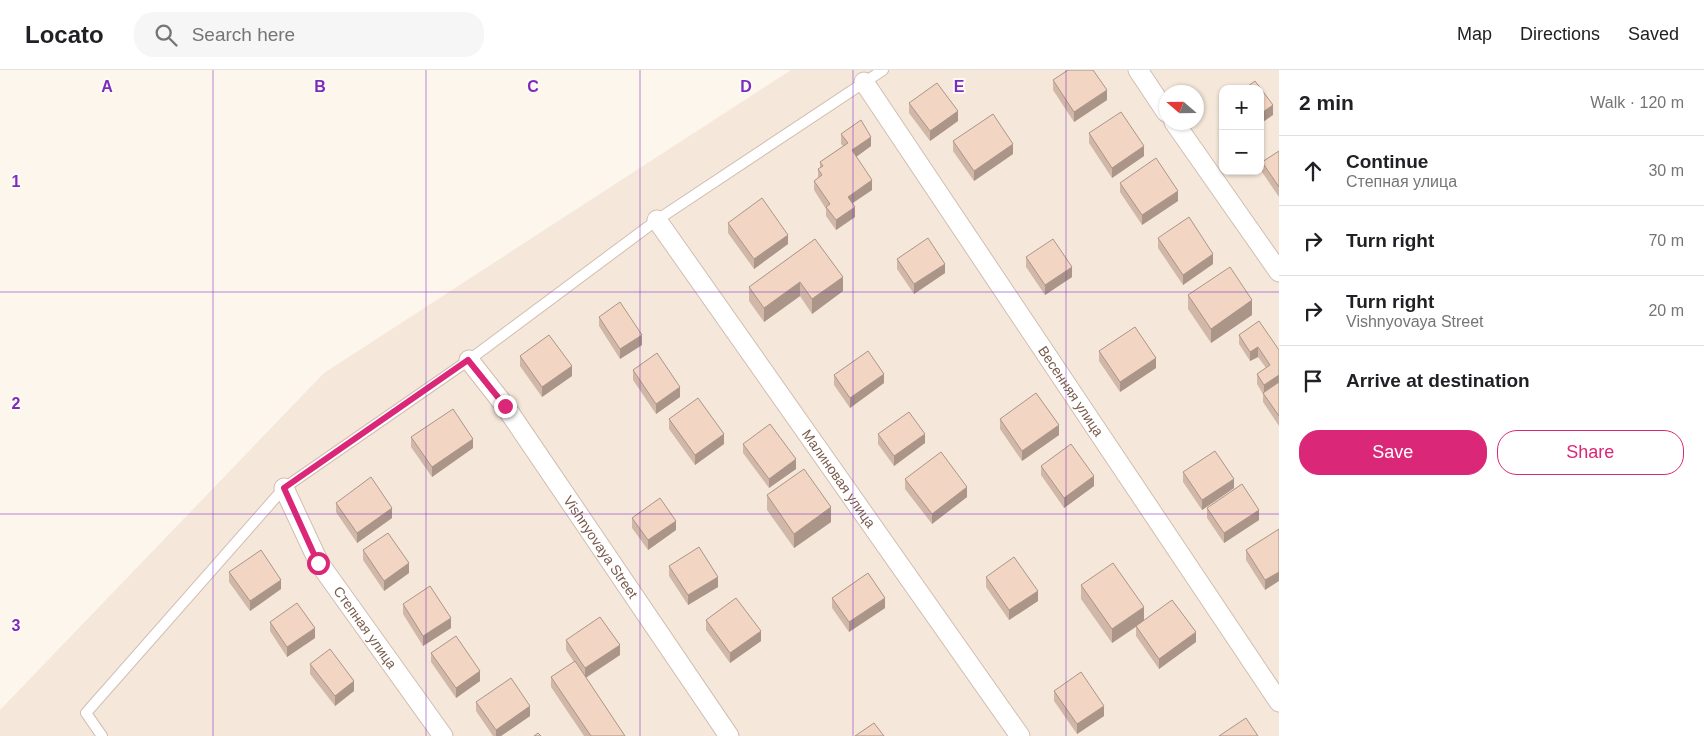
<!DOCTYPE html>
<html lang="en">
<head>
<meta charset="utf-8">
<style>
	:root { --surface:#fff; --page:#f6f6f6; --text:#202124; --muted:#757577; --line:#e0e0e0; --accent:#db2777 }
	body { margin:0; font-family:Helvetica,sans-serif; background:var(--page); color:var(--text) }
	.controls { position:absolute; right:15px; top:15px; display:grid; overflow:hidden; border-radius:10px; box-shadow:0 1px 4px #0004 }
	.controls button { width:45px; height:45px; display:grid; place-items:center; padding:0; border:0; border-bottom:1px solid var(--line); background:var(--surface); color:var(--text); font:25px sans-serif }
	.compass { position:absolute; left:1159px; top:15px; width:45px; height:45px; border-radius:50%; background:var(--surface); box-shadow:0 1px 4px #0004; rotate:290deg }
	.stop { position:absolute; width:15px; height:15px; margin:-11px; border:4px solid #db2777; border-radius:50%; background:#fff }
	.stop.end { background:#db2777; border-color:#fff; box-shadow:0 1px 5px #0008 }
	.list { margin:0; padding:0; list-style:none }
	h2 { display:flex; justify-content:space-between; align-items:center; height:65px; margin:0; padding:0 20px; font-size:21px }
	h2 small { font-size:16px; font-weight:400; color:var(--muted) }
	.list li { display:grid; grid-template-columns:32px 1fr auto; gap:15px; align-items:center; box-sizing:border-box; height:70px; padding:0 20px; border-top:1px solid var(--line) }
	.list b { display:block; font-size:19px; white-space:nowrap }
	.list p { margin:0; font-size:16px; white-space:nowrap; color:var(--muted) }
	.list em { font-size:16px; font-style:normal; color:var(--muted) }
	.actions { display:flex; gap:10px; padding:15px 20px }
	.actions a { flex:1; padding:11px 0; border:1px solid var(--accent); border-radius:20px; text-align:center; font-size:18px; color:var(--accent) }
	.actions .main { background:var(--accent); color:#fff }
	.icon { flex:none; width:28px; height:28px; fill:none; stroke:currentColor; stroke-width:2; stroke-linecap:round; stroke-linejoin:round }
	.map { position:relative; flex:none; width:1279px; height:666px; overflow:hidden }
	header { display:flex; align-items:center; gap:30px; box-sizing:border-box; height:70px; padding:0 25px; background:var(--surface); border-bottom:1px solid var(--line) }
	header strong { font-size:24px }
	nav { display:flex; gap:28px; margin-inline-start:auto; font-size:18px }
	.search { width:350px; height:45px; background:var(--page); display:flex; align-items:center; gap:12px; box-sizing:border-box; padding:0 18px; border-radius:20px; color:var(--muted); font-size:19px }
	main { display:flex }
	aside { flex:1; background:var(--surface) }
	.map>svg:first-child { display:block }
	.residential { fill:#f5e8da; fill-rule:evenodd }
	.lines { fill:none; stroke-linecap:round; stroke-linejoin:round }
	.lane-casing { stroke:#d1beb0; stroke-width:12 }
	.street-casing { stroke:#d1beb0; stroke-width:21 }
	.lane { stroke:#fff; stroke-width:10 }
	.street { stroke:#fff; stroke-width:19 }
	.wall { fill:#d1b7a8 }
	.shaded-wall { fill:#aa9588 }
	.building { fill:#f3d5c3; stroke:#aa9588 }
	.route { stroke:#db2777; stroke-width:6 }
	.grid { fill:none; stroke:#7b2cbf; stroke-width:1; stroke-opacity:0.55 }
	.labels { text-anchor:middle; stroke-width:4; stroke-linejoin:round; paint-order:stroke }
	.street-label { font-size:14px; fill:#7a5c4d; stroke:#fffaf3 }
	.grid-label { font-size:16px; text-anchor:middle; font-weight:bold; fill:#7b2cbf; stroke:#fffaf3; stroke-width:4; stroke-linejoin:round; paint-order:stroke }
</style>
</head>
<body>
<header>
<strong>Locato</strong>
<div class="search"><svg class="icon" aria-label="search" viewBox="0 0 24 24"><circle cx="10" cy="10" r="6"/><path d="M15 15l6 6"/></svg>Search here</div>
<nav><a>Map</a><a>Directions</a><a>Saved</a></nav>
</header>
<main>
<div class="map">
<svg width="1279" height="666" viewBox="0 0 1279 666">
	<rect width="100%" height="100%" fill="#fdf6ec"/>
	<path class="residential" d="M791,0h488v666h-1279v-26l324,-337zM1223,19h37v82h-37zM1166,22h30v30h-30z"/>
	<g class="lines">
		<defs>
			<path id="lane" d="M102,666l-16,-23 198,-225 185,-128 188,-140 226,-150"/>
			<g id="street">
				<path d="M1138,0l28,42"/>
				<path id="s1" d="M864,12l415,620"/>
				<path d="M1174,52l105,150"/>
				<path id="s2" d="M657,150l363,516"/>
				<path id="s3" d="M469,290l36,46 224,330"/>
				<path id="s4" d="M284,418l35,75 124,173"/>
			</g>
		</defs>
		<use href="#lane" class="lane-casing"/>
		<use href="#street" class="street-casing"/>
		<use href="#lane" class="lane"/>
		<use href="#street" class="street"/>
	</g>
	<path class="wall" d="M1053,10l54,20 -33,22 -21,-32z
		M909,33l49,18 -28,20 -21,-28z
		M1223,35v18l-4,-5v-10z
		M1089,63l55,23 -32,22 -23,-35z
		M841,64l30,12 -15,11 16,33 -19,13 2,14 -19,13 -10,-14v-7l-12,-19v-9l4,-3v-9l2,-1v-6l23,-16 -2,-2z
		M953,71l60,13 -39,27 -21,-30z
		M1279,81v46l-17,-25v-10z
		M1120,113l58,18 -36,24 -22,-33z
		M728,153l60,21 -34,25 -26,-36z
		M1158,168l55,26 -30,21 -25,-37z
		M815,169l28,52 -31,23 -12,-18 -36,26 -15,-21v-14z
		M1026,187l46,20 -27,18 -19,-28z
		M897,189l48,14 -31,21 -17,-25z
		M1188,225l64,20 -41,28 -23,-34z
		M599,247l43,28 -22,14 -21,-33z
		M1239,265l40,15v76l-16,-24v-8l-6,-10v-10l9,-6 -8,-11 -8,4 -11,-17z
		M1099,281l57,17 -36,24 -21,-31z
		M520,286l52,20 -30,21 -22,-31z
		M633,300l47,27 -24,17 -23,-34z
		M834,305l50,8 -34,25 -16,-23z
		M669,349l55,25 -29,21 -26,-36z
		M1000,349l59,16 -37,26 -22,-32z
		M878,364l47,9 -31,23 -16,-22z
		M411,367l62,11 -41,29 -21,-30z
		M743,374l53,25 -27,19 -26,-35z
		M1041,396l53,20 -30,22 -23,-33z
		M1183,402l51,16 -32,22 -19,-28z
		M905,409l62,18 -35,27 -27,-35z
		M767,425l64,27 -37,26 -27,-38z
		M336,433l56,15 -35,25 -21,-31z
		M1207,438l52,12 -35,23 -17,-25z
		M632,448l44,12 -28,20 -16,-22z
		M1279,459l-14,61 -19,-30v-10z
		M363,480l46,23 -25,18 -21,-31z
		M669,496l49,21 -30,18 -19,-29z
		M229,502l52,17 -31,22 -21,-29z
		M986,507l52,24 -29,19 -23,-33z
		M1081,515l63,35 52,22 -37,27 -23,-33v-9l-24,16 -31,-44z
		M832,528l53,10 -36,24 -17,-24z
		M403,534l48,24 -28,18 -20,-32z
		M706,550l55,21 -31,22 -24,-33z
		M270,552l45,16 -28,19 -17,-26z
		M566,570l54,15 -34,23 39,58h-41l-33,-49v-10l23,-15 -8,-12z
		M431,583l49,28 -24,17 -25,-36z
		M310,594l44,27 -19,15 -25,-32z
		M1054,621l50,25 -27,18 -23,-33z
		M476,632l54,14 -29,20h-8l-17,-25z"/>
	<path class="shaded-wall" d="M1107,20v10l-33,22v-10z
		M1273,35v10l-13,9v-10z
		M958,41v10l-28,20v-10z
		M871,67v9l-19,14v-10z
		M1013,74v10l-39,27v-10z
		M1144,76v10l-32,22v-10z
		M872,110v10l-24,16v-9z
		M1178,121v10l-36,24v-10z
		M855,137v10l-19,13v-10z
		M788,165v9l-34,25v-10z
		M1213,184v10l-30,21v-10z
		M945,194v9l-31,21v-10z
		M1072,197v10l-27,18v-10z
		M843,207v14l-31,23v-15z
		M800,212v14l-36,26v-14z
		M1252,230v15l-41,28v-14z
		M642,265v10l-22,14v-10z
		M1258,277v10l-8,4v-9z
		M1156,288v10l-36,24v-10z
		M572,296v10l-30,21v-10z
		M884,304v9l-34,25v-10z
		M1279,305v10l-15,9v-9z
		M680,317v10l-24,17v-10z
		M1059,355v10l-37,26v-10z
		M724,364v10l-29,21v-10z
		M925,364v9l-31,23v-10z
		M473,369v9l-41,29v-10z
		M796,389v10l-27,19v-9z
		M1094,406v10l-30,22v-10z
		M1234,409v9l-32,22v-10z
		M967,417v10l-35,27v-10z
		M831,437v15l-37,26v-14z
		M392,438v10l-35,25v-10z
		M1259,440v10l-35,23v-10z
		M676,451v9l-28,20v-10z
		M409,493v10l-25,18v-10z
		M1279,502v9l-14,9v-10z
		M718,507v10l-30,18v-10z
		M281,510v9l-31,22v-10z
		M1038,521v10l-29,19v-10z
		M885,528v10l-36,24v-10z
		M1144,537v14l-32,22v-14z
		M451,548v10l-28,18v-10z
		M315,558v10l-28,19v-10z
		M761,561v10l-31,22v-10z
		M1196,562v10l-37,27v-10z
		M620,575v10l-35,23v-10z
		M480,601v10l-24,17v-10z
		M354,611v10l-19,15v-10z
		M530,636v10l-29,20h-5v-6z
		M1104,636v10l-27,18v-10z"/>
	<path class="building" d="M1068,0h25l14,20 -33,22 -21,-32z
		M1255,11l18,24 -13,9v-25h-16z
		M937,13l21,28 -28,20 -21,-28z
		M1223,35v9l-4,-6z
		M1121,42l23,34 -32,22 -23,-35z
		M993,44l20,30 -39,27 -21,-30z
		M861,50l10,17 -19,13 20,30 -24,17 7,10 -19,13 -10,-13 4,-3 -16,-23 8,-6 -4,-6 5,-3 -3,-4 28,-19 -7,-9z
		M1279,81v36l-17,-25z
		M1156,88l22,33 -36,24 -22,-32z
		M762,128l26,37 -34,24 -26,-36z
		M1189,147l24,37 -30,21 -25,-37z
		M928,168l17,26 -31,20 -17,-25z
		M815,169l28,38 -31,22 -12,-17 -36,26 -15,-21z
		M1053,169l19,28 -27,18 -19,-28z
		M1230,197l22,33 -41,29 -23,-34z
		M620,232l22,33 -22,14 -21,-32z
		M1259,251l20,29v25l-15,10 -7,-11 13,-9 -12,-18 -8,5 -11,-17z
		M1135,257l21,31 -36,24 -21,-31z
		M549,265l23,31 -30,21 -22,-31z
		M868,281l16,23 -34,24 -16,-23z
		M657,283l23,34 -24,17 -23,-34z
		M1279,312v34l-16,-23z
		M1036,323l23,32 -37,26 -22,-32z
		M698,328l26,36 -29,21 -26,-36z
		M453,339l20,30 -41,28 -21,-30z
		M909,342l16,22 -31,22 -16,-22z
		M770,354l26,35 -27,20 -26,-35z
		M1071,374l23,32 -30,22 -23,-32z
		M1215,381l19,28 -32,21 -19,-28z
		M941,382l26,35 -35,27 -27,-35z
		M804,399l27,38 -37,27 -27,-39z
		M371,407l21,31 -35,25 -21,-30z
		M1242,414l17,26 -35,23 -17,-25z
		M660,428l16,23 -28,19 -16,-22z
		M1279,459v43l-14,8 -19,-30z
		M388,463l21,30 -25,18 -21,-31z
		M699,477l19,30 -30,18 -19,-29z
		M261,480l20,30 -31,21 -21,-29z
		M1014,487l24,34 -29,19 -23,-33z
		M1113,493l31,44 -32,22 -31,-44z
		M868,503l17,25 -36,24 -17,-24z
		M430,516l21,32 -28,18 -20,-32z
		M736,528l25,33 -31,22 -24,-33z
		M1172,530l24,32 -37,27 -23,-33z
		M297,533l18,25 -28,19 -17,-25z
		M600,547l20,28 -35,23 -19,-28z
		M456,566l24,35 -24,17 -25,-35z
		M330,579l24,32 -19,15 -25,-32z
		M575,591l50,75h-34l-40,-59z
		M1081,602l23,34 -27,18 -23,-33z
		M511,608l19,28 -34,24 -20,-28z
		M1246,648l12,18h-39z
		M874,653l10,13h-29z
		M538,663l3,3h-7z"/>
	<g class="lines">
		<path class="route" d="M318,493l-34,-75 184,-128 37,46"/>
	</g>
	<path class="grid" d="M213,0v666M426,0v666M640,0v666M853,0v666M1066,0v666M0,222h1279M0,444h1279"/>
	<g class="labels">
		<g class="street-label">
			<text dy="5" stroke="none"><textPath href="#s1" startOffset="372">Весенняя улица</textPath></text>
			<text dy="5" stroke="none"><textPath href="#s2" startOffset="316">Малиновая улица</textPath></text>
			<text dy="5" stroke="none"><textPath href="#s3" startOffset="229">Vishnyovaya Street</textPath></text>
			<text dy="5" stroke="none"><textPath href="#s4" startOffset="162">Степная улица</textPath></text>
		</g>
	</g>
	<g class="grid-label">
		<text x="107" y="22">A</text>
		<text x="320" y="22">B</text>
		<text x="533" y="22">C</text>
		<text x="746" y="22">D</text>
		<text x="959" y="22">E</text>
		<text x="16" y="117">1</text>
		<text x="16" y="339">2</text>
		<text x="16" y="561">3</text>
	</g>
</svg>
<div class="controls">
<button>+</button>
<button>−</button>
</div>
<svg class="compass" viewBox="-18 -18 36 36"><path d="M0-13l5 13h-10z" fill="#e53935"/><path d="M0 13l5-13h-10z" fill="#757577"/></svg>
<div class="stop" style="left:318px;top:493px"></div>
<div class="stop end" style="left:505px;top:336px"></div>
</div>
<aside>
<h2>2 min<small>Walk · 120 m</small></h2>
<ul class="list">
<li><svg class="icon" aria-label="ahead" viewBox="0 0 24 24"><path d="M12 20V5M6 11l6-6 6 6"/></svg><div><b>Continue</b><p>Степная улица</p></div><em>30 m</em></li>
<li><svg class="icon" aria-label="right" viewBox="0 0 24 24"><path d="M7 20v-9h11M14 6l5 5-5 5"/></svg><div><b>Turn right</b></div><em>70 m</em></li>
<li><svg class="icon" aria-label="right" viewBox="0 0 24 24"><path d="M7 20v-9h11M14 6l5 5-5 5"/></svg><div><b>Turn right</b><p>Vishnyovaya Street</p></div><em>20 m</em></li>
<li><svg class="icon" aria-label="arrive" viewBox="0 0 24 24"><path d="M6 21V4h12l-3 4 3 4H6"/></svg><div><b>Arrive at destination</b></div></li>
</ul>
<div class="actions"><a class="main">Save</a><a>Share</a></div>
</aside>
</main>
</body>
</html>
